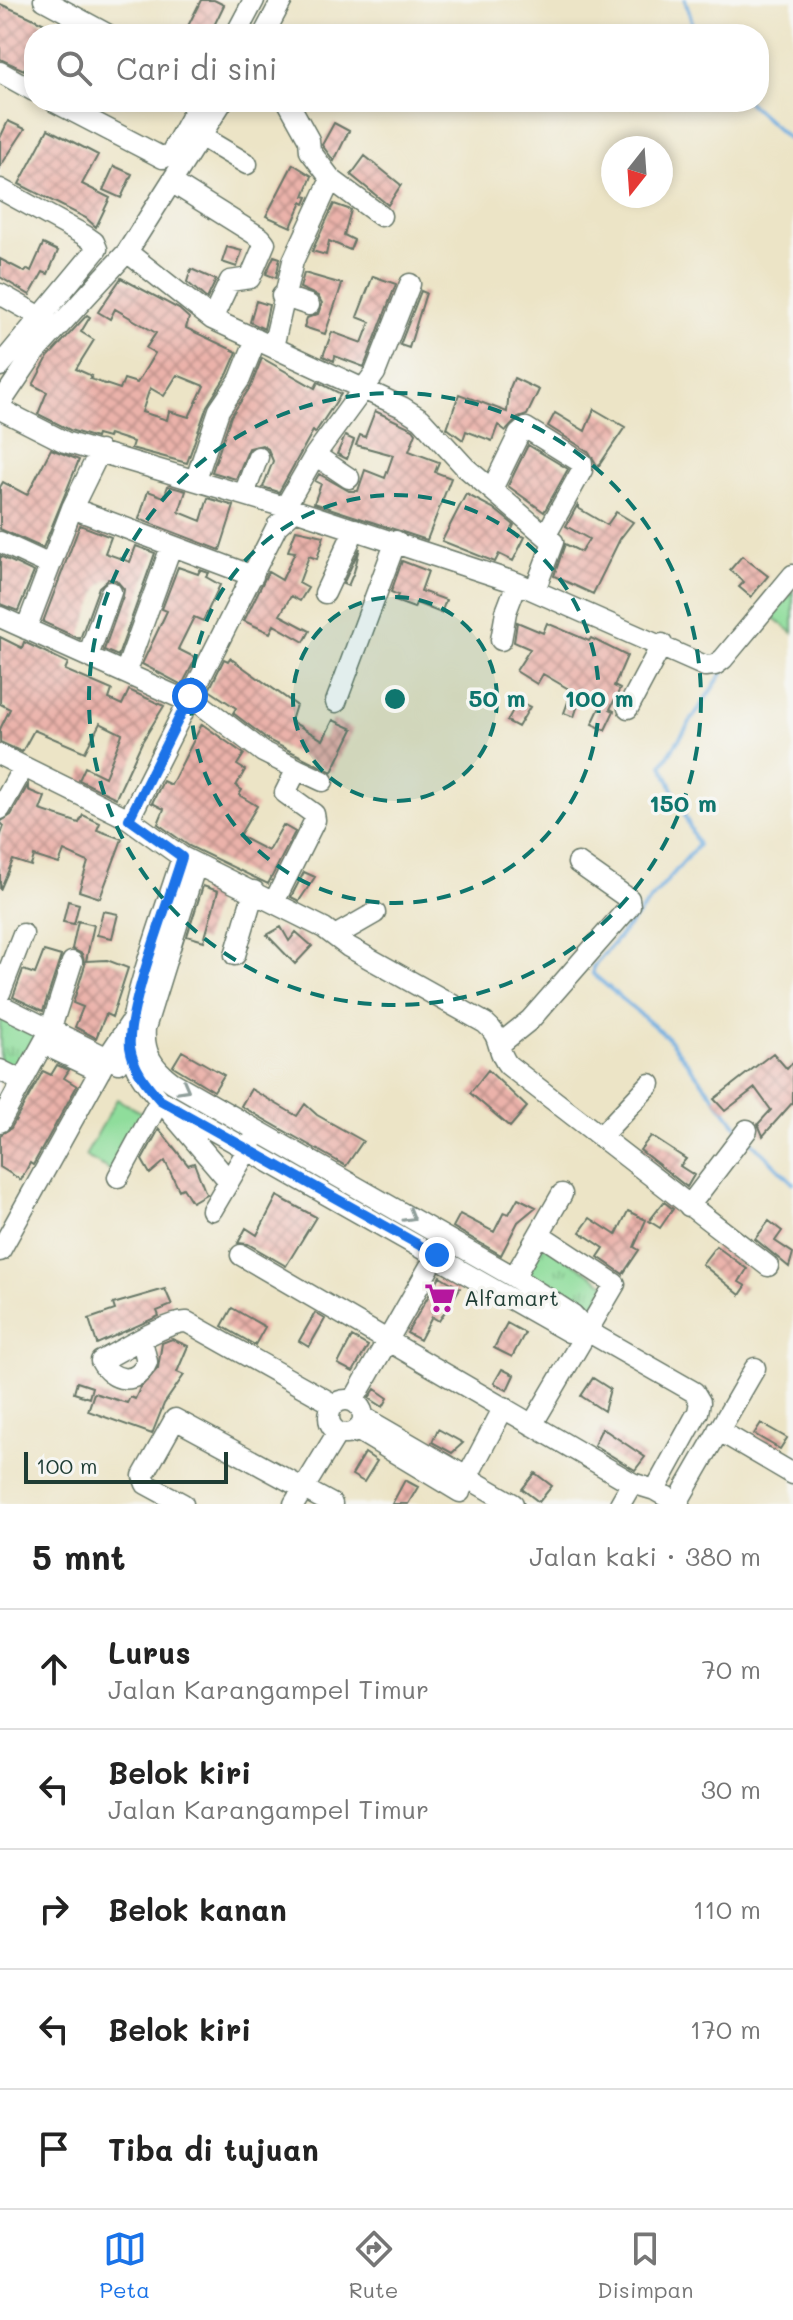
<!DOCTYPE html>
<html lang="id">
<head>
<meta charset="utf-8">
<style>
	:root { --surface:#fff; --page:#f6f6f6; --text:#222; --muted:#767676; --line:#e0e0e0; --accent:#1a73e8 }
	body { margin:0; font-family:Mali,sans-serif; background:var(--page); color:var(--text) }
	.compass { position:absolute; left:601px; top:136px; width:72px; height:72px; border-radius:50%; background:var(--surface); box-shadow:0 4px 12px #0003; rotate:197deg }
	.scale { position:absolute; left:24px; bottom:20px; width:204px; box-sizing:border-box; padding-left:8px; border:4px solid #1f3d34; border-top:0; font-size:22px; line-height:28px; white-space:nowrap; color:#1f3d34; -webkit-text-stroke:6px #f6f6f2; paint-order:stroke }
	.stop { position:absolute; width:24px; height:24px; margin:-18px; border:6px solid #1a73e8; border-radius:50%; background:#fff }
	.stop.end { background:#1a73e8; border-color:#fff; box-shadow:0 2px 8px #0008 }
	.list { margin:0; padding:0; list-style:none }
	h2 { display:flex; justify-content:space-between; align-items:center; height:104px; margin:0; padding:0 32px; font-size:34px }
	h2 small { font-size:26px; font-weight:400; color:var(--muted) }
	.list li { display:grid; grid-template-columns:52px 1fr auto; gap:24px; align-items:center; box-sizing:border-box; height:120px; padding:0 32px; border-top:2px solid var(--line) }
	.list b { display:block; font-size:30px; white-space:nowrap }
	.list p { margin:0; font-size:26px; white-space:nowrap; color:var(--muted) }
	.list em { font-size:26px; font-style:normal; color:var(--muted) }
	.icon { flex:none; width:44px; height:44px; fill:none; stroke:currentColor; stroke-width:2; stroke-linecap:round; stroke-linejoin:round }
	.map { position:relative; flex:none; width:793px; height:1504px; overflow:hidden }
	.search { position:absolute; background:var(--surface); box-shadow:0 4px 12px #0003; left:24px; right:24px; top:24px; height:88px; display:flex; align-items:center; gap:20px; box-sizing:border-box; padding:0 28px; border-radius:32px; color:var(--muted); font-size:30px }
	.sheet { height:704px; background:var(--surface) }
	nav { display:flex; justify-content:space-around; align-items:center; box-sizing:border-box; height:112px; border-top:2px solid var(--line); background:var(--surface); font-size:22px; color:var(--muted) }
	nav a { display:grid; justify-items:center; gap:4px }
	nav .on { color:var(--accent) }
	.map>svg:first-child { display:block }
	.green { fill:#8fdd9b; stroke:#578d68; stroke-width:2 }
	.park { fill:url(#park-tufts); stroke:#578d68; stroke-width:2 }
	.lines { fill:none; stroke-linecap:round; stroke-linejoin:round }
	.stream { stroke:#6cabdf; stroke-width:4 }
	.building { fill:url(#building-cross-hatch); fill-rule:evenodd }
	.minor-casing { stroke:#677767; stroke-width:23 }
	.minor { stroke:#fff; stroke-width:20 }
	.oneway { stroke:#8f9e9a }
	.route { stroke:#1a73e8; stroke-width:10 }
	.ring { fill:none; stroke:#0f766e; stroke-width:4; stroke-dasharray:14 10 }
	.labels { text-anchor:middle; stroke-width:7; stroke-linejoin:round; paint-order:stroke }
	.poi-label { font-size:22px; fill:#1f3d34; stroke:#f6f6f2; text-anchor:start }
	.centre { fill:#0f766e; stroke:#f6f6f2; stroke-width:4 }
	.ring-label { font-size:24px; text-anchor:middle; font-weight:bold; fill:#0f766e; stroke:#f6f6f2; stroke-width:7; stroke-linejoin:round; paint-order:stroke }
</style>
</head>
<body>
<div class="map">
<svg width="793" height="1504" viewBox="0 0 793 1504">
	<defs>
		<pattern id="park-tufts" width="24" height="20" patternUnits="userSpaceOnUse" patternTransform="scale(2)"><rect width="24" height="20" fill="#8fdd9b"/><path d="M3 7l-1-3M5 7V3M7 7l1-3M15 17l-1-3M17 17v-4M19 17l1-3" fill="none" stroke="#74b47f"/></pattern>
		<pattern id="building-cross-hatch" width="8" height="8" patternUnits="userSpaceOnUse" patternTransform="scale(2)"><rect width="8" height="8" fill="#ebb2aa"/><path d="M0 0l8 8M0 8l8-8" fill="none" stroke="#be928b"/></pattern>
	</defs>
	<rect width="100%" height="100%" fill="#f6f6f2"/>
	<filter id="ink" filterUnits="userSpaceOnUse"><feTurbulence type="fractalNoise" baseFrequency=".0125" numOctaves="2"/><feDisplacementMap in="SourceGraphic" scale="16" xChannelSelector="R" yChannelSelector="G"/><feConvolveMatrix kernelMatrix="1 2 1 2 8 2 1 2 1" color-interpolation-filters="sRGB"/></filter>
	<filter id="wash" filterUnits="userSpaceOnUse"><feTurbulence type="fractalNoise" baseFrequency=".006" numOctaves="4" result="noise"/><feDisplacementMap in="SourceGraphic" scale="32" xChannelSelector="R" yChannelSelector="G"/><feGaussianBlur stdDeviation="1.8" result="paint"/><feColorMatrix in="noise" values="0 0 0 0 0 0 0 0 0 0 0 0 0 0 0 0 0 1.4 0 .05"/><feComposite in="paint" operator="in"/></filter>
	<g filter="url(#wash)">
		<rect width="100%" height="100%" fill="#ece4c6"/>
		<path class="green" d="M793,591v42l-22,-17z
			M117,1099l28,16 -32,57 -28,-16z"/>
		<path class="park" d="M0,1016l42,17 -22,40 -20,-10z
			M541,1242l66,43 -20,32 -66,-42z"/>
		<g class="lines">
			<path class="stream" d="M685,0l11,34
				M748,102l45,41
				M725,669l-63,96 36,80 -105,122v7l74,63 73,93
				M749,1139l44,44"/>
		</g>
		<g id="blocks">
			<path class="building" d="M201,0h13l10,5 -14,29h-26z
				M0,4l28,12 37,18h-31v33l-7,-3 -3,6 -24,-11z
				M8,121l17,8 -25,38v-29z
				M334,123l15,8 -15,30 -12,-16z
				M48,129l50,26 -16,29 28,14 -14,29 -10,-9 -67,-34z
				M365,156l36,29 -13,20 -37,-30z
				M293,164l19,12 -8,20 4,1 -3,7 -3,-2 -11,25 -25,-11z
				M114,166l18,8 -11,24 -18,-8z
				M334,204l17,6 -7,25 10,5 -4,10 -21,-9 -3,14 -14,-4z
				M43,244l15,7 -10,23 -5,-2 -13,23 -30,-18v-18l25,13 3,-3 3,2z
				M227,247l15,4 -5,16 -15,-5z
				M274,256l6,2 -4,20 -10,-4z
				M191,269l25,11 -9,19 -20,-17z
				M304,273l38,11 -17,50 -21,-7 3,-9 11,-4 4,-11 -4,-7 -18,-8z
				M373,276l23,8 -32,83 -29,-11 -1,5 -11,-5 9,-24 30,11 8,-21 -13,-5z
				M121,278l58,31 10,9 -3,10 51,24 -9,21 -21,33 -20,57 -56,-15 2,-6 -24,-8 -1,4 -11,-3 -1,3 -26,-8 -32,-16 9,-22 -14,-7 15,-28 39,-42 3,2 -9,15 13,8 -18,29 16,7 -2,3 30,10 4,-10 13,4 18,-30 -9,-5 10,-15 -41,-24 -5,10 -12,-7zM177,375l27,11 -15,31 -20,-6 -2,9 -25,-8 8,-24 14,8z
				M421,291l5,2 -17,55 -9,-3z
				M256,301l13,4 -5,24 -14,-7z
				M262,358l53,30 3,-6 23,12 -26,39 -2,-2 -34,61 -16,-5 10,-26 -5,-12 -6,-4 -13,3 -13,31 -24,-7 19,-56 20,-30z
				M514,378l25,12 -12,25 -9,3 -12,13 -8,-6 -6,16 -26,-10 -3,9 -16,-12 12,-34 48,18 2,-22z
				M594,409l31,18 -27,40 -9,-15 -41,-26 7,-13 30,18z
				M375,411l38,18 3,4 -7,18 30,11 -4,10 16,6 -24,62 -113,-37 7,-19 -6,-3 4,-7 30,17h9l7,-21 20,8 8,-23 -37,-10 4,-10 5,2z
				M345,436l9,4 -7,19 -10,-5z
				M528,445l40,24 -24,43 -36,-26z
				M51,449l28,11 -36,88 -43,-19v-42l3,-5 24,13z
				M168,486l18,5 -7,21 22,9 7,-23 26,8 -14,44 -81,-31 9,-28 16,6z
				M466,494l27,14 21,17 -3,6 14,6 -12,24 -14,-7 -4,8 -53,-21z
				M578,504v4l29,17 9,-13 17,10 -13,17 -27,55 -39,-18 11,-32 16,8 8,-13 -23,-13z
				M80,525l31,12 -6,16 25,9 6,-16 19,7 -37,103 -14,-6 19,-54 1,-7 -8,-9 -8,-1 -9,8 -19,52 -37,-17z
				M296,530l28,6 -7,23 -8,-3 -10,27 9,5 -8,13 -9,-5 -11,19 30,16 -6,11 -30,-17 -4,8 -26,-12 24,-49 14,8 13,-28 -7,-1z
				M360,548l-6,24 -6,14 -5,-2z
				M0,556l34,16 -16,39 -18,-7z
				M742,556l26,20 -17,21 -12,-10 5,-5 -14,-12z
				M402,561l26,10 -7,20 25,9 -5,13 -25,-10 -2,5 -19,-7 3,-6 -7,-3z
				M178,567l20,7 2,-4 9,3 -3,4 14,8 -17,36 -9,-4 -16,32 18,9 -14,27 -40,-21 25,-53 -5,-2z
				M517,622l26,11 4,-10 42,18 2,-3 36,18 -13,30 6,3 -10,20 4,2 -9,19 -13,-6 10,-21 -20,-10 -8,24 -10,-4 8,-22 -29,-17 -6,10 -21,-13 14,-22 -16,-7z
				M0,637l22,11 2,-6 44,21 -3,7 47,20 -3,9 13,6 7,-15 35,16 -22,36 -26,56 -37,-18 6,-13 20,10 17,-43 -22,-11 -15,29 -51,-22 -12,22 -22,-10v-13l10,-20 -10,-5z
				M230,658l66,47 -5,16 32,19 10,-20 20,9 -21,43 -62,-31 -37,-28 3,-5 -27,-18 15,-31 4,2z
				M518,701l12,6 -12,20 -11,-6z
				M202,724l42,30 -7,11 8,5 -9,16 6,4 -3,5 18,11 -18,30 29,15 15,-26 12,7 -27,52 -79,-38 -31,-22 6,-15 -12,-6 11,-22 8,4z
				M28,785v5l17,7 -5,13 39,13 4,-8 17,8 -3,7 25,9 -22,59 -21,-7 9,-29 -24,-11 -5,13 -25,-8 -3,10 -18,-6 -13,30v-53l4,-11 -4,-4 11,-7z
				M304,872l11,5 -16,24 -8,-4z
				M203,886l15,5 -14,50 -17,-5z
				M68,901l11,3 -5,20 -11,-2z
				M103,911l15,3 -6,24 -15,-3z
				M78,921l16,4 -8,36 21,-1 21,8 -16,49 -6,-3 -10,24 -21,-11 8,-20 -10,-4 12,-38 -3,-11 -10,-5z
				M281,927l8,14 7,-9 16,14 -17,18 -28,-29z
				M44,951l17,5 -18,55 -30,-14 10,-27 12,4z
				M182,1051l42,24 -10,16 -41,-25z
				M773,1053l14,16 6,-7v40l-30,34 -5,-12 13,-14 -16,-22 -30,23 -11,-12z
				M57,1065l12,5 -5,8 13,8 -44,79 -3,-2 -9,17 -21,-13v-32l11,-7 32,-57 8,4z
				M488,1070l39,37 -17,20 -40,-34z
				M251,1089l46,27 8,-12 12,11 46,26 -17,25 -105,-60z
				M159,1129l29,36 6,-2 12,31 -14,8 -9,-14 -4,2 -14,-29 -15,13 -8,-14z
				M651,1136l35,23 -6,7 14,9 -7,12 -47,-37z
				M277,1196l39,21 -30,49 -38,-22 -10,-1 8,-15 11,7z
				M518,1198l18,9 -18,15 -17,33 -48,-28 7,-13 34,18 10,-20 5,2z
				M664,1202l9,7 -13,19 -11,-7z
				M628,1211l18,9 -12,27 5,3 -16,24 -25,-17 6,-9 -24,-16 10,-14 26,17z
				M769,1221l13,10 -7,10 18,12 -4,14 -34,-28z
				M716,1246l31,23 -8,13 7,4 -6,9 -38,-31z
				M440,1276l20,12 -21,33 -7,-4 -12,23 -13,-7z
				M165,1289l7,16 -15,6 2,5 -62,28 -8,-25 26,-9 -2,-6z
				M232,1308l33,19 -10,18 -33,-19z
				M315,1313l10,6 -16,28 -10,-6z
				M507,1323l18,10 -13,24 -18,-9z
				M352,1337l16,9 -15,26 -15,-8z
				M172,1339l16,7 -11,26 7,3 -20,29 -12,30 -64,-23 6,-18 33,10 3,-6 5,2 5,-11 18,-20 4,-25z
				M502,1369l12,6 -7,15 -13,-7z
				M593,1378l17,11 -6,22 -23,-15z
				M77,1382l15,5 -3,11 -15,-5z
				M375,1389l13,9 -5,9 -14,-9z
				M761,1423l26,15 -7,11 -26,-15z
				M602,1428l43,29 -10,13 -41,-25z
				M438,1429l25,14 -11,10 -20,-11z
				M365,1453l12,8 -13,21 -12,-7z
				M535,1473l17,13 -13,16 -17,-13z
				M405,1480l13,7 -10,17h-16z"/>
		</g>
	</g>
	<g filter="url(#ink)">
		<use href="#blocks" fill-opacity="0" stroke="#677767" stroke-width="2"/>
		<g class="lines">
			<defs>
				<path id="minor" d="M44,0l63,34
					M236,34l18,-34
					M264,34l18,-34
					M0,72l34,19
					M55,102l108,56 8,-5 28,-51
					M288,102l21,38 1,11 21,28 50,37
					M200,136l47,28
					M173,183l88,55 4,5 -15,35 -20,3 -18,38
					M0,189l84,46 10,7 3,7 -97,117
					M127,252l85,67 190,88 19,12 44,48 88,75 -18,48
					M0,294l41,23
					M282,296l27,9
					M273,347l20,-86 38,-82
					M0,404l35,-52 92,-100 95,-150
					M0,409l65,33 230,68
					M315,455l34,23
					M196,479l23,-69 21,-31 16,-40
					M492,489l27,-55 7,-6 56,35v7l-35,63
					M244,494l14,-37
					M285,507l30,-52 60,-82 35,-89
					M72,508l181,68
					M0,542l50,23
					M325,593l30,-64
					M0,617l187,84
					M26,629l46,-121 28,-57
					M501,640l5,-28 11,-29
					M88,656l23,-64
					M125,673l46,-126
					M190,696l73,56 34,17 -12,24 29,21 1,6 -41,82
					M336,702l60,-161
					M628,708l34,-64
					M0,755l129,64 148,-293 18,-16 222,73 188,83 10,-1 8,-6 70,-84
					M297,769l26,12
					M0,809l23,-41
					M129,819l53,38 142,71 25,19 136,76c18,15 10,26 23,42l260,201
					M182,857c-12,41 -56,155 -52,190 3,21 16,37 30,53l409,232h20
					M196,864l-51,164c-2,25 8,40 27,54l342,195 59,38 16,17 105,60 6,10 -2,10 -43,78
					M335,936l40,-23
					M235,955l19,-64
					M0,993l23,-59
					M0,1005l118,58
					M43,1044l57,27
					M500,1044l30,-24 100,-114 -1,-7 -51,-36
					M0,1070l22,11
					M0,1122l50,-91 22,-69
					M601,1136l49,-52
					M118,1177l42,-77 69,81
					M689,1206l58,-76
					M212,1210l43,-73
					M539,1234l23,-40
					M0,1251l107,-193 24,-36
					M241,1255l391,228 23,7 24,14
					M514,1277l25,-43 76,50 -83,141
					M142,1340l5,22c-10,24 -35,20 -46,-1 18,-9 68,-41 86,-39l146,82
					M329 1417a17 17 0 1 1 34 0a17 17 0 1 1-34 0Z
					M353,1401l89,-156
					M363,1417l150,87
					M357,1430l103,62
					M718,1430l75,44
					M461,1489l43,-82
					M677,1503l78,-135
					M183,1504l-37,-20 -3,-8 32,-57 157,85
					M294,1504l44,-72
					M620,1504l12,-21"/>
			</defs>
			<use href="#minor" class="minor-casing"/>
			<use href="#minor" class="minor"/>
		</g>
		<defs><path id="oneway-chevron" d="M-2-3.5L2.5 0L-2 3.5" fill="none" stroke-width="1.6" stroke-linecap="round" stroke-linejoin="round" transform="scale(2)"/></defs>
		<g class="oneway">
			<use href="#oneway-chevron" transform="translate(184 1088) rotate(29)"/>
			<use href="#oneway-chevron" transform="translate(410 1216) rotate(30)"/>
		</g>
	</g>
	<g class="lines" filter="url(#ink)">
		<path class="route" d="M190,696l-61,123 53,38c-12,41 -56,154 -52,190 3,21 16,37 30,53l277,155"/>
	</g>
	<circle cx="395" cy="699" r="102" fill="#0f766e" fill-opacity=".12"/>
	<g class="ring">
		<circle cx="395" cy="699" r="102"/>
		<circle cx="395" cy="699" r="204"/>
		<circle cx="395" cy="699" r="306"/>
	</g>
	<defs>
		<symbol id="supermarket-bare" viewBox="-9 -9 18 18"><path d="M-6-5.5h2.5l.6 2H6L4.5 2H-2.5L-4.4-4H-6ZM-1.5 3.2a1.3 1.3 0 1 0 .1 0ZM3 3.2a1.3 1.3 0 1 0 .1 0Z" fill="#b5179e" stroke="#f6f6f2" stroke-width="2.5" paint-order="stroke"/></symbol>
	</defs>
	<g fill-rule="evenodd">
		<use href="#supermarket-bare" x="418" y="1276" width="44" height="44"/>
	</g>
	<g class="labels">
		<g class="poi-label">
			<text x="464" y="1306">Alfamart</text>
		</g>
	</g>
	<circle cx="395" cy="699" r="12" class="centre"/>
	<g class="ring-label">
		<text x="497" y="707">50 m</text>
		<text x="599" y="707">100 m</text>
		<text x="683" y="812">150 m</text>
	</g>
</svg>
<svg class="compass" viewBox="-18 -18 36 36"><path d="M0-13l5 13h-10z" fill="#e53935"/><path d="M0 13l5-13h-10z" fill="#767676"/></svg>
<div class="scale">100 m</div>
<div class="stop" style="left:190px;top:696px"></div>
<div class="stop end" style="left:437px;top:1255px"></div>
<div class="search"><svg class="icon" aria-label="search" viewBox="0 0 24 24"><circle cx="10" cy="10" r="6"/><path d="M15 15l6 6"/></svg>Cari di sini</div>
</div>
<section class="sheet">
<h2>5 mnt<small>Jalan kaki · 380 m</small></h2>
<ul class="list">
<li><svg class="icon" aria-label="ahead" viewBox="0 0 24 24"><path d="M12 20V5M6 11l6-6 6 6"/></svg><div><b>Lurus</b><p>Jalan Karangampel Timur</p></div><em>70 m</em></li>
<li><svg class="icon" aria-label="left" viewBox="0 0 24 24"><path d="M17 20v-9H6M10 6l-5 5 5 5"/></svg><div><b>Belok kiri</b><p>Jalan Karangampel Timur</p></div><em>30 m</em></li>
<li><svg class="icon" aria-label="right" viewBox="0 0 24 24"><path d="M7 20v-9h11M14 6l5 5-5 5"/></svg><div><b>Belok kanan</b></div><em>110 m</em></li>
<li><svg class="icon" aria-label="left" viewBox="0 0 24 24"><path d="M17 20v-9H6M10 6l-5 5 5 5"/></svg><div><b>Belok kiri</b></div><em>170 m</em></li>
<li><svg class="icon" aria-label="arrive" viewBox="0 0 24 24"><path d="M6 21V4h12l-3 4 3 4H6"/></svg><div><b>Tiba di tujuan</b></div></li>
</ul>
</section>
<nav>
<a class="on"><svg class="icon" aria-label="map" viewBox="0 0 24 24"><path d="M3 6l6-2 6 2 6-2v14l-6 2-6-2-6 2zM9 4v14M15 6v14"/></svg>Peta</a>
<a><svg class="icon" aria-label="directions" viewBox="0 0 24 24"><path d="M12 3l9 9-9 9-9-9zM9 14v-3h6M13 9l2 2-2 2"/></svg>Rute</a>
<a><svg class="icon" aria-label="saved" viewBox="0 0 24 24"><path d="M7 4h10v16l-5-4-5 4z"/></svg>Disimpan</a>
</nav>
</body>
</html>
